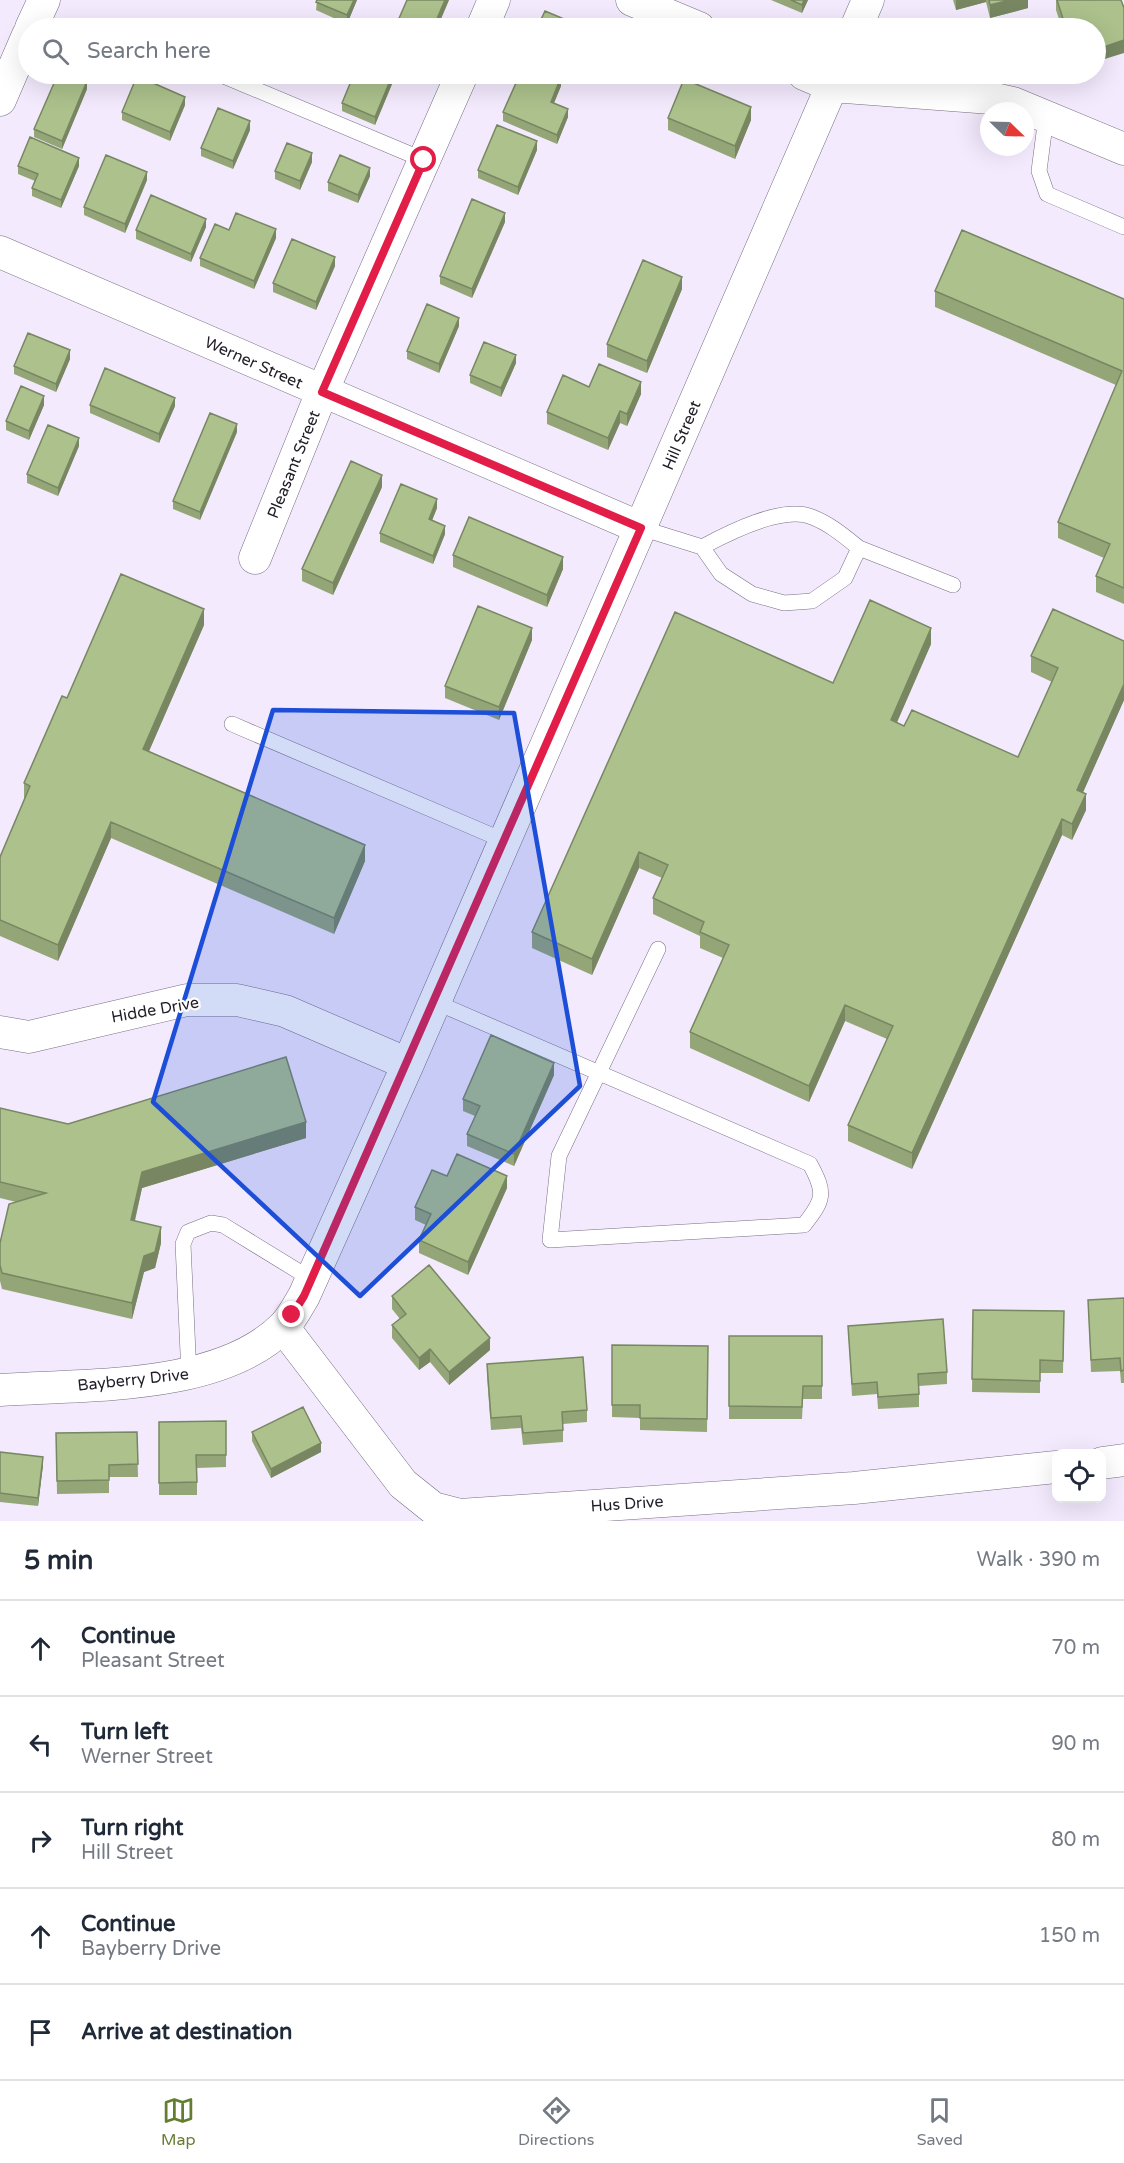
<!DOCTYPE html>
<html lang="en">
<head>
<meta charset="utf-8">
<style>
	:root { --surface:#fff; --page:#f2f2f3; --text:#1f2937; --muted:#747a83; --line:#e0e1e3; --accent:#647e31 }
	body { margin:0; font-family:"Varela Round",sans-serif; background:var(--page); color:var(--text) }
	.controls { position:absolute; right:18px; bottom:18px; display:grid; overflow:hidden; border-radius:12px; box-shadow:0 6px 24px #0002 }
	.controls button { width:54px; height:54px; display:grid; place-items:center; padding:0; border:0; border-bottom:2px solid var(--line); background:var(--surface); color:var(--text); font:30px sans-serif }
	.compass { position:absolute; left:980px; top:102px; width:54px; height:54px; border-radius:50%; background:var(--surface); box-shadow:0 6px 24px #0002; rotate:113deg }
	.stop { position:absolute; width:18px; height:18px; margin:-14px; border:4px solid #e11d48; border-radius:50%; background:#fff }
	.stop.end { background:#e11d48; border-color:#fff; box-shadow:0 2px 6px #0008 }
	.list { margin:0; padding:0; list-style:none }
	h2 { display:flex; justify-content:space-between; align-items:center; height:78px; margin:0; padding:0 24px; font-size:26px }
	h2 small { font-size:20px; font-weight:400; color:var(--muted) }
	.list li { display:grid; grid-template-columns:39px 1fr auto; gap:18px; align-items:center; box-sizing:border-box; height:96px; padding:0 24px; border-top:2px solid var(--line) }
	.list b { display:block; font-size:22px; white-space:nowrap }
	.list p { margin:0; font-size:20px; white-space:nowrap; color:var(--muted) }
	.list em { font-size:20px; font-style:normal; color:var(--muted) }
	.icon { flex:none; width:33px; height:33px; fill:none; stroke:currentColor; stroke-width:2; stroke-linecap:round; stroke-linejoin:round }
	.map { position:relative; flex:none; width:1124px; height:1521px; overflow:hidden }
	.search { position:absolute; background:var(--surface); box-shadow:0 6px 24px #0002; left:18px; right:18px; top:18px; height:66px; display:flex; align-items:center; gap:15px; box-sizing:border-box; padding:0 21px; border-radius:33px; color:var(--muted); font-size:22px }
	.sheet { height:558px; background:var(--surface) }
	nav { display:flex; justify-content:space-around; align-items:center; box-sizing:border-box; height:84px; border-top:2px solid var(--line); background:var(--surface); font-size:16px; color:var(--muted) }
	nav a { display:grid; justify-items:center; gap:3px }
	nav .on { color:var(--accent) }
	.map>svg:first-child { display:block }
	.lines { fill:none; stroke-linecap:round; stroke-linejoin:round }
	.lane-casing { stroke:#786e83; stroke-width:16 }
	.street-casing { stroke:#786e83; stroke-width:33 }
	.lane { stroke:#fff; stroke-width:15 }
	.street { stroke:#fff; stroke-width:32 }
	.wall { fill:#94a678 }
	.shaded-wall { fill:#788762 }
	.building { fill:#acc18c; stroke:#788762; stroke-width:1.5 }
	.route { stroke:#e11d48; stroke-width:8 }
	.marked { fill:#1d4ed8; fill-opacity:0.2; stroke:#1d4ed8; stroke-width:4.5; stroke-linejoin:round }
	.labels { text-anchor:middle; stroke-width:4.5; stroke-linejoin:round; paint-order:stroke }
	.street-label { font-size:16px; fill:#211d26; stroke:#fff }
</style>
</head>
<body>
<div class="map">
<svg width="1124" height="1521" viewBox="0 0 1124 1521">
	<rect width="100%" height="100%" fill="#f3eafd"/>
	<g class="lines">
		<defs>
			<path id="lane" d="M219,74l205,86
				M1046,117l-7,54 8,23 77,33
				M641,528l61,19 19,27 31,20 32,9 28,-2 33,-23 14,-30c-15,-12 -29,-24 -47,-31 -30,-12 -84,16 -110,30
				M859,548l94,37
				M232,724l273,117
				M435,1002l375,162c16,29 14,36 -6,61l-254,15 9,-84 99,-207
				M189,1375l-6,-131 5,-12 23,-9 12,2 88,54"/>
			<path id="street" d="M632,0l67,28
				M31,28l13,-28
				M482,28l12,-28
				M856,28l12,-28
				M804,74l28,12 159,12 22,5 111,46
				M0,100l28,-65
				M0,252l641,276
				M255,558l67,-166 140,-318
				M0,1032l29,5 158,-37h50l48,11 123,53
				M283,1327l120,157 30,24 27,7 394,-27 202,-21
				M0,1390c86,-6 220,1 284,-64 8,-8 14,-20 20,-30l104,-232 429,-990
				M1102,1463l22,-3"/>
		</defs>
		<use href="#lane" class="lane-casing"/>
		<use href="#street" class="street-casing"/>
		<use href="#lane" class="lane"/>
		<use href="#street" class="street"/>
	</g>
	<path class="wall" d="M317,0h40l-10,24 -31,-14z
		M449,0l-12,28h-40v-5z
		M771,0h37l-6,13z
		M953,0h75v8l-38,10 -4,-16 -30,8z
		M1056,0h65l-26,28h-33l-6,-18z
		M554,74h12l-2,4z
		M362,77l30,7 -17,41 -33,-14v-8z
		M561,86l-7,17 14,14 -11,27 -54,-23v-9z
		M87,89l-25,60 -28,-12v-8z
		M185,105l-15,36 -48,-21v-8z
		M668,118l83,2 -16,39 -67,-29z
		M250,130l-17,39 -32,-13v-8z
		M537,150l-19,45 -40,-17v-8z
		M312,162l-12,28 -25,-11v-8z
		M18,166h61l-18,42 -29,-12v-8l3,-7 -17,-7z
		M370,176l-12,27 -30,-12v-9z
		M147,180l-22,53 -41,-18v-8z
		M505,222l-33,76 -32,-14v-8z
		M206,227l-15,35 -55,-23v-9z
		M276,238l-22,51 -54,-23v-8z
		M335,266l-19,44 -43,-18v-9z
		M682,289l-35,84 -40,-16v-13z
		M935,291l189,8v305l-28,-12v-16l8,-18 -46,-20v-16l58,-137 -181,-78z
		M459,326l-20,47 -32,-14v-8z
		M70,359l-14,33 -42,-18v-8z
		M516,363l-15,34 -31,-14v-8z
		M589,387l52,7 -14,32 -7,-3 -12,27 -61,-26v-12z
		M44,405l-15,35 -23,-10v-9z
		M90,405l85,1 -16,37 -69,-30z
		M237,432l-37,88 -27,-11v-8z
		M79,446l-21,50 -31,-13v-9z
		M382,487l-49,108 -31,-14v-12z
		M437,508l-5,12 13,14 -12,30 -53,-22v-9z
		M453,555l110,14 -16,38 -94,-40z
		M1053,609l71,91 -41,92 3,18 -14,30 -10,-5 -150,334 -64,-28v-16l39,-86 -42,-18 -36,81 -119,-54v-16l33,-74 -23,-10v-12l-47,-22v-16l9,-20 -23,-10 -47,107 -60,-27v-16l301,-249 98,-39 -34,78 7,4 114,31 34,-75 -21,-10v-16z
		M204,625l-55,126 216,110 -31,73 -223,-96 -53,123 -58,-25v-79l25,-57 -1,-1v-16l43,-85z
		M532,640l-33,80 -54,-22v-12z
		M554,1075l-40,91 -47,-20v-12l8,-18 -12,-5v-12z
		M0,1108l68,16 238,14 -164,50 -7,33 26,22 -6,25 -11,4 -12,47 -130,-30 -2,-8v-38l16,-41 -16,-4z
		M447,1176l60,12 -39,87 -49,-22v-13l7,-15 -11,-5v-13z
		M392,1296l98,54 -41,35 -19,-23 -11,8 -27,-32v-13l8,-6 -8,-10z
		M1124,1298v85h-3l-1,-12 -29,1 -3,-72z
		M973,1310l91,1 -1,62h-23v20l-68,-1z
		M848,1326l99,46v12l-28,2v21l-41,2 -1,-15 -25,2z
		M729,1336h93v63h-19l-1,20h-73z
		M612,1345l96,1 -1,86 -67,-2v-12l-28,-1z
		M487,1364l100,46v12l-24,2v18l-40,3 -2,-17 -30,2 -4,-54z
		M226,1421v46l-29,1v27h-38v-73z
		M137,1432l1,45h-29v16l-52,1 -1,-61z
		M252,1432l69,20 -50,26 -19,-37z
		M0,1452l43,13 -5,41 -38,-4z"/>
	<path class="shaded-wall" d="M354,0h3l-10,24v-9z
		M445,0h4l-12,28h-4z
		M804,0h4l-6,13v-8z
		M956,0h30v2l-30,8z
		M1010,0h18v8l-38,10v-13z
		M1124,40v13l-29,9v-12z
		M392,76v8l-17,41v-8z
		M561,77v9l-10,24v-8z
		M87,81v8l-25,60v-8z
		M185,97v8l-15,36v-9z
		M751,107v13l-16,39v-13z
		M568,109v8l-11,27v-9z
		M250,121v9l-17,39v-8z
		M537,141v9l-19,45v-8z
		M312,153v9l-12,28v-9z
		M79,158v8l-18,42v-8z
		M370,168v8l-12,27v-8z
		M147,172v8l-22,53v-9z
		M505,213v9l-33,76v-9z
		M206,219v8l-15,35v-8z
		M276,229v9l-22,51v-8z
		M335,257v9l-19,44v-8z
		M682,277v12l-35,84v-12z
		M459,318v8l-20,47v-9z
		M70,350v9l-14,33v-8z
		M516,355v8l-15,34v-9z
		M641,382v12l-14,32v-12z
		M44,396v9l-15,35v-9z
		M175,398v8l-16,37v-9z
		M620,411v12l-12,27v-12z
		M237,424v8l-37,88v-8z
		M79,438v8l-21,50v-8z
		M382,475v12l-49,108v-12z
		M437,499v9l-8,20v-9z
		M445,526v8l-12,30v-8z
		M563,557v12l-16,38v-12z
		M204,609v16l-61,140v-16z
		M532,628v12l-33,80v-13z
		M931,628v16l-40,92v-16z
		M1124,684v16l-47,106v-16z
		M1086,794v16l-14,30v-16z
		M1062,819v16l-150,334v-16z
		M111,822v16l-53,123v-16z
		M365,845v16l-31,73v-16z
		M639,852v16l-47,107v-16z
		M845,1005v16l-36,81v-16z
		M554,1063v12l-40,91v-12z
		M306,1122v16l-164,50 -11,48v-16l11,-48z
		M507,1176v12l-39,87v-13z
		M161,1227v16l-6,25 -11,4 -12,47v-16l12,-47z
		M490,1338v12l-41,35v-13z
		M430,1349v13l-11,8v-12z
		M321,1443v9l-50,26v-9z
		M43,1457v8l-5,41v-8z"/>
	<path class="building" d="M317,0h37l-7,15 -31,-13z
		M407,0h38l-12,28h-24l-12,-5z
		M791,0h13l-2,5z
		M989,0h21l-20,5z
		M1057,0h64l3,8v32l-29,10v-22h-29z
		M545,11l38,16 -1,1h-45z
		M58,74h12l17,7 -25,60 -28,-12z
		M354,74l8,3 2,-3h23l5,2 -17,41 -33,-14z
		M520,74h32l9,3 -10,25 17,7 -11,26 -54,-23z
		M137,76l48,21 -15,35 -48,-20z
		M684,79l67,28 -16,39 -67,-28z
		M218,108l32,13 -17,40 -32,-13z
		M497,125l40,16 -19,46 -40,-17z
		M30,137l49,21 -18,42 -29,-12 6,-14 -20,-8z
		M287,143l25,10 -12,28 -25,-10z
		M106,155l41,17 -22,52 -41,-17z
		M340,155l30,13 -12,27 -30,-13z
		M151,195l55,24 -15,35 -55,-24z
		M472,199l33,14 -33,76 -32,-13z
		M236,213l40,16 -22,52 -54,-23 15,-34 14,6z
		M962,230l162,69v289l-28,-12 14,-32 -52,-22 64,-151 -187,-80z
		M292,239l43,18 -19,45 -43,-19z
		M643,260l39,17 -35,84 -40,-17z
		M427,304l32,14 -20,46 -32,-13z
		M28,333l42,17 -14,34 -42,-18z
		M484,342l32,13 -15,33 -31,-13z
		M599,364l42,18 -14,32 -7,-3 -12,27 -61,-26 16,-37 26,12z
		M105,368l70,30 -16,36 -69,-29z
		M21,386l23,10 -15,35 -23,-10z
		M210,413l27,11 -37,88 -27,-11z
		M48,425l31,13 -21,50 -31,-14z
		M351,461l31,14 -49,108 -31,-14z
		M401,484l36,15 -8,20 16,7 -12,30 -53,-23z
		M469,517l94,40 -16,38 -94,-40z
		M121,574l83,35 -61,140 222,96 -31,73 -223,-96 -53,123 -58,-25v-63l30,-71 -6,-3 38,-87 5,2z
		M870,600l61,28 -40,92 13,6 8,-16 106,47 40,-89 -27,-12 22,-47 71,32v43l-47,106 9,4 -14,30 -10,-5 -150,334 -64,-28 45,-99 -48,-21 -36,81 -119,-54 39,-87 -29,-13 4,-10 -51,-24 15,-33 -29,-13 -47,107 -60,-27 143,-320 158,71z
		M478,606l54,22 -33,79 -54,-21z
		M491,1035l63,28 -40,91 -47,-20 13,-28 -17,-7z
		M286,1057l20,65 -164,50 -11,48 30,7 -6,25 -11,4 -12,47 -130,-30 -2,-8v-22l9,-39 37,-11 -46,-11v-74l68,16z
		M457,1154l50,22 -39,86 -49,-22 12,-26 -16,-7 17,-37 15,6z
		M429,1265l61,73 -41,34 -19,-23 -11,9 -27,-33 14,-11 -14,-18z
		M1124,1298v72l-3,1 -1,-13 -29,2 -3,-60z
		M973,1310l91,1 -1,50 -23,-1v21l-68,-2z
		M943,1319l4,53 -29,2 1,20 -41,3 -1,-15 -25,2 -4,-58z
		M729,1336h93v50h-19l-1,21 -73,-1z
		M612,1345l96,1 -1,73 -67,-1v-13h-28z
		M583,1357l4,53 -25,2 1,18 -40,3 -2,-17 -30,2 -4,-54z
		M303,1407l18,36 -50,26 -19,-37z
		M226,1421v34h-30l1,27 -38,1v-61z
		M137,1432l1,32 -29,1v15l-52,1 -1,-48z
		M0,1452l43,5 -5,41 -38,-5z"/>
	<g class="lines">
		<path class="route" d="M292,1315l12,-19 337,-768 -319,-136 102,-232"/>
	</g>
	<path class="marked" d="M273,710l241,3 66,373 -220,210 -207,-194z"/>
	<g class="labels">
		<g class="street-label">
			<text transform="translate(254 362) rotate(24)" y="6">Werner Street</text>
			<text transform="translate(681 435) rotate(-67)" y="6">Hill Street</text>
			<text transform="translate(293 464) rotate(-68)" y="6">Pleasant Street</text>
			<text transform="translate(155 1009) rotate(-10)" y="6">Hidde Drive</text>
			<text transform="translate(133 1379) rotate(-6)" y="6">Bayberry Drive</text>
			<text transform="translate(627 1503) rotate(-4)" y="6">Hus Drive</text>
		</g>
	</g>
</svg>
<div class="controls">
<button><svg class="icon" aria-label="locate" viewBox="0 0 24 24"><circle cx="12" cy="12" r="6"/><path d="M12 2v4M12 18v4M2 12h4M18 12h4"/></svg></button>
</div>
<svg class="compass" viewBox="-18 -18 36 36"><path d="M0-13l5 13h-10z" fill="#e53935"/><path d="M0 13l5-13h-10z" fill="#747a83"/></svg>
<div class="stop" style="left:424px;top:160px"></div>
<div class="stop end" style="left:292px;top:1315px"></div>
<div class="search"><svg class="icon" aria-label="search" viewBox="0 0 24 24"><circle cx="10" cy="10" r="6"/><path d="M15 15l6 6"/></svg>Search here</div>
</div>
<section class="sheet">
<h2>5 min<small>Walk · 390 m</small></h2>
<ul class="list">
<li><svg class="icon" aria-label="ahead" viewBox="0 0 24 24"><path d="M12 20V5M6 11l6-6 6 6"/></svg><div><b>Continue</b><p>Pleasant Street</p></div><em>70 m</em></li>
<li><svg class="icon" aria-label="left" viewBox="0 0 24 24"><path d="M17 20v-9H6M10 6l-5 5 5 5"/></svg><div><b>Turn left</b><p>Werner Street</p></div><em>90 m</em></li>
<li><svg class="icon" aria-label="right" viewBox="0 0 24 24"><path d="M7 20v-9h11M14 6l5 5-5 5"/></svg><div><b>Turn right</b><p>Hill Street</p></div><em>80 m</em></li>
<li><svg class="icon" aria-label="ahead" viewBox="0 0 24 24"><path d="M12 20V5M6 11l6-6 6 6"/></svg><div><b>Continue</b><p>Bayberry Drive</p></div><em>150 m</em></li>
<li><svg class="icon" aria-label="arrive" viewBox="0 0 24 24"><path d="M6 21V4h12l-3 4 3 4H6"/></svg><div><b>Arrive at destination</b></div></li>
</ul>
</section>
<nav>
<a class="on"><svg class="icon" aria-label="map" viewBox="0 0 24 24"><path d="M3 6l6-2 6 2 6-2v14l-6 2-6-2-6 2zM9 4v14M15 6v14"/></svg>Map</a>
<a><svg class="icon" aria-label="directions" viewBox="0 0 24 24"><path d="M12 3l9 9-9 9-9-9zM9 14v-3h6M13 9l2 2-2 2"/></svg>Directions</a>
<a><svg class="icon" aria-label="saved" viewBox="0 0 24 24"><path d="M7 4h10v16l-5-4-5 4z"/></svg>Saved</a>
</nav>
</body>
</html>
